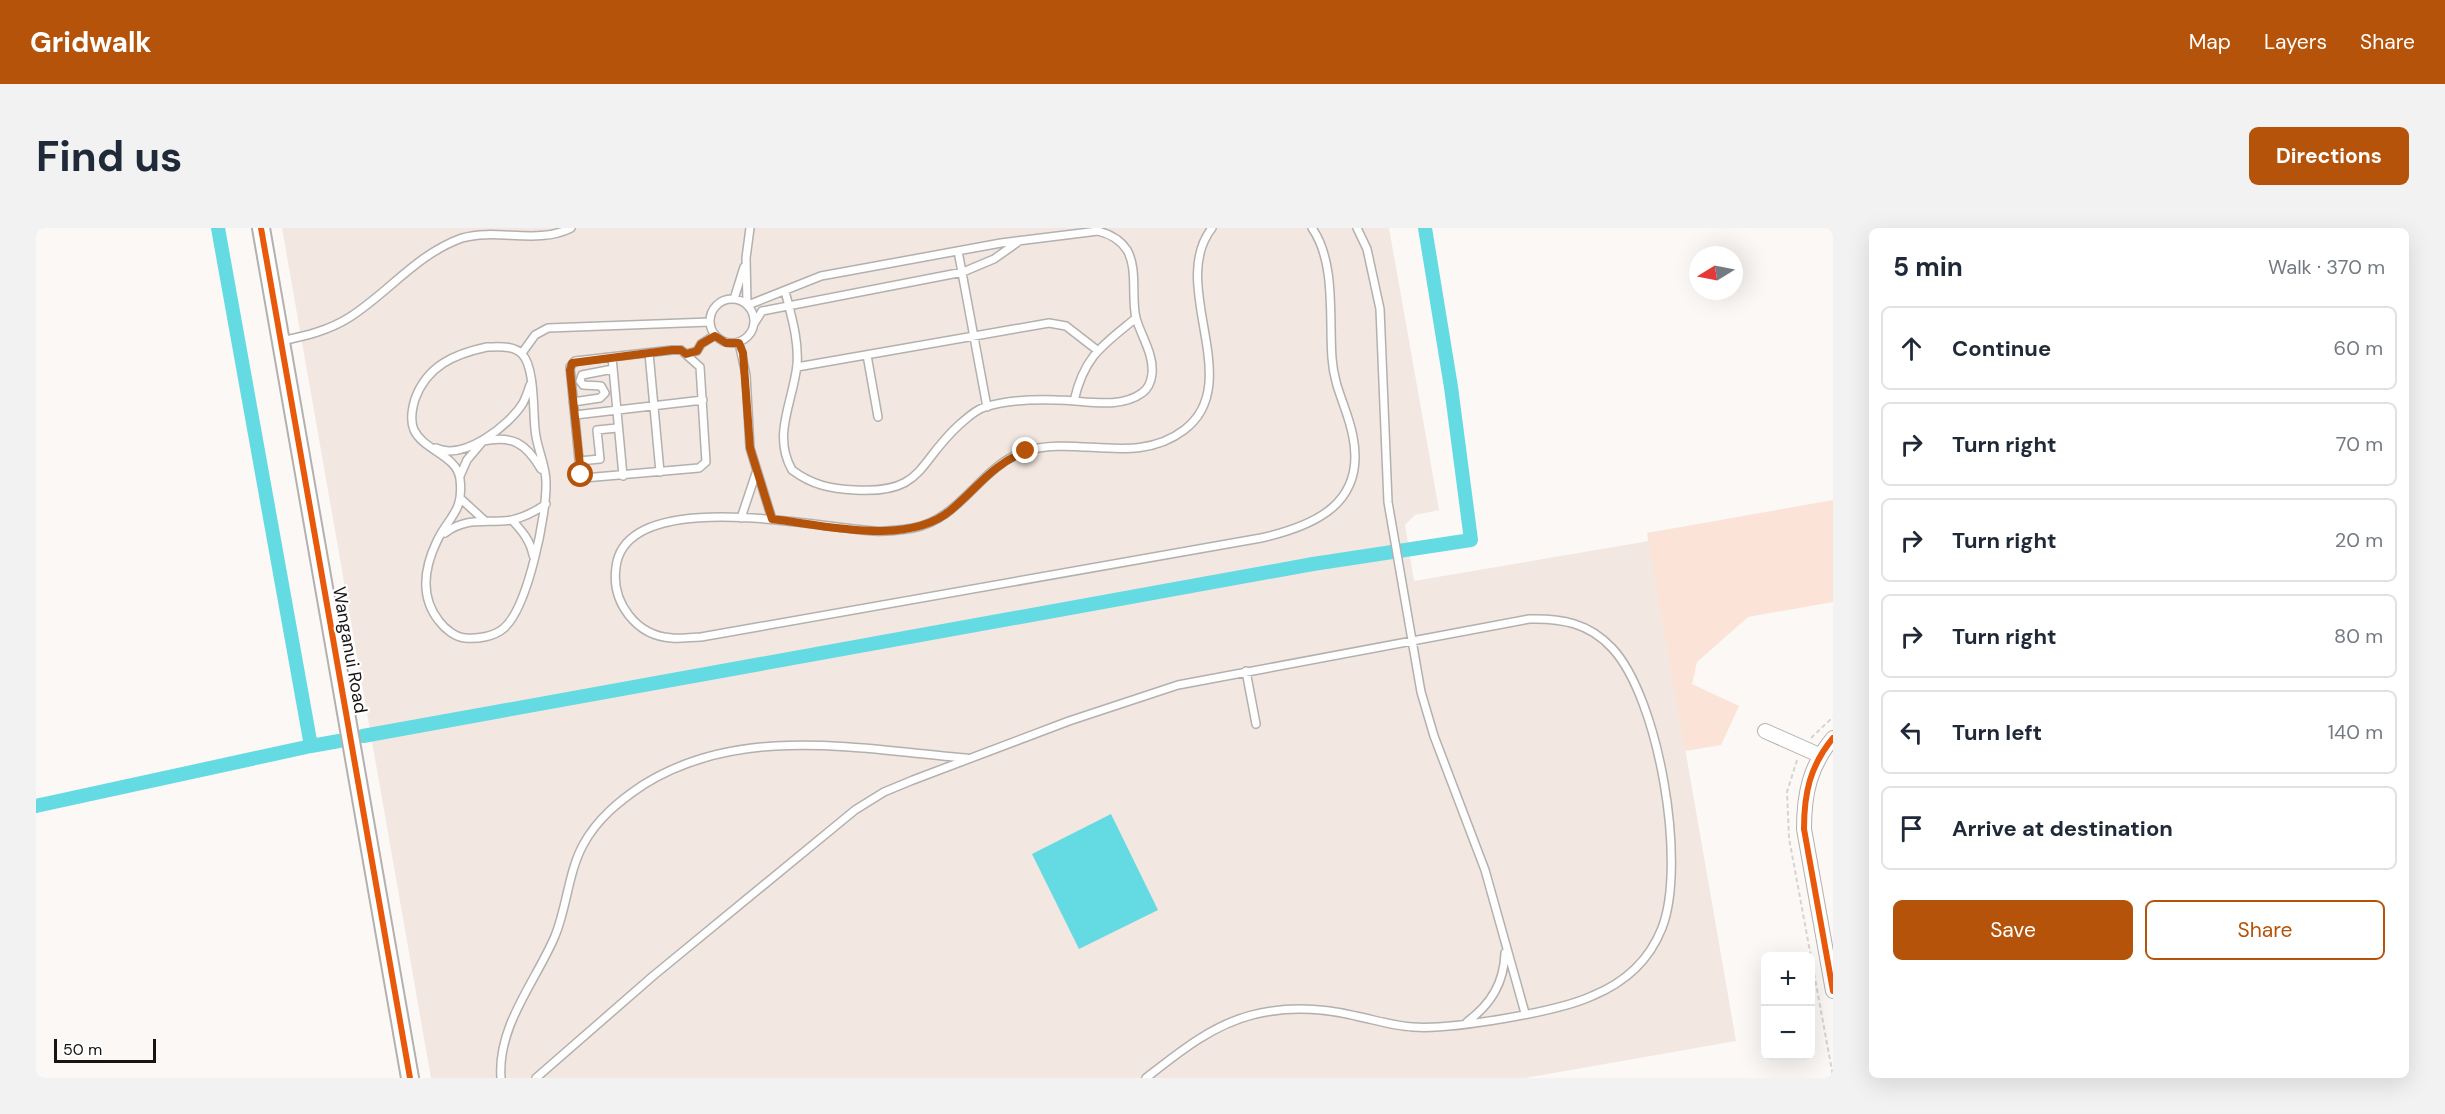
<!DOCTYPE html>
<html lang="en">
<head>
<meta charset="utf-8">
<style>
	:root { --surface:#fff; --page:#f2f2f3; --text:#1f2937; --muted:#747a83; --line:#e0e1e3; --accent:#b45309 }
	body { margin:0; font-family:"DM Sans",sans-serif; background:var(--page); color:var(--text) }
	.controls { position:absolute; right:18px; bottom:18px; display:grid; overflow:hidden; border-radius:9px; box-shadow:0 6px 24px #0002 }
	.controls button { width:54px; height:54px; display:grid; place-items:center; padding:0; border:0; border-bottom:2px solid var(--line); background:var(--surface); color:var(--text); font:30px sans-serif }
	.compass { position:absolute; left:1653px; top:18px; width:54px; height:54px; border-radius:50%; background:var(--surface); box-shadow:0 6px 24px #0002; rotate:260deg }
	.scale { position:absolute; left:18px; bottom:15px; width:102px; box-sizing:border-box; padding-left:6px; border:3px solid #171413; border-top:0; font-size:16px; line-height:21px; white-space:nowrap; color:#171413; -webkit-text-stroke:4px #fff; paint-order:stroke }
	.stop { position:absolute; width:18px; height:18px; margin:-14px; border:4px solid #b45309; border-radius:50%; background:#fff }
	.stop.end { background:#b45309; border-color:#fff; box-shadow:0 2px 6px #0008 }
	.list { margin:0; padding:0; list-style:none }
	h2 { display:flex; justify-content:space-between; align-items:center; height:78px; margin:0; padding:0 24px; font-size:26px }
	h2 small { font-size:20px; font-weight:400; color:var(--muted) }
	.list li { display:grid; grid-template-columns:39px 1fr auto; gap:18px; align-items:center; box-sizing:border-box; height:84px; margin:0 12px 12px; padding:0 12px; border:2px solid var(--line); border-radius:9px }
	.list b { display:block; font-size:22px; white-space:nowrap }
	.list em { font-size:20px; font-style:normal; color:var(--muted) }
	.actions { display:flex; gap:12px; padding:18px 24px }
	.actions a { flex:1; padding:14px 0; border:2px solid var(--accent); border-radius:9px; text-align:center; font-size:21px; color:var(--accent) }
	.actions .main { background:var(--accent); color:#fff }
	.icon { flex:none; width:33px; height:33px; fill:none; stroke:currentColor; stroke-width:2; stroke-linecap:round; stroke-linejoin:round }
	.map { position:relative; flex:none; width:1797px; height:850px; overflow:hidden; border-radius:9px }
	header { display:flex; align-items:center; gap:36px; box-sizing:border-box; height:84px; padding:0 30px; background:var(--accent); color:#fff }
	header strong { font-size:28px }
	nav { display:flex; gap:33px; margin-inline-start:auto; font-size:21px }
	.intro { display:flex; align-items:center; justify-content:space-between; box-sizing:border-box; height:144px; padding:0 36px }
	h1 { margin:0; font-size:42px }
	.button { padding:15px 27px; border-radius:9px; background:var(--accent); color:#fff; font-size:21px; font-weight:700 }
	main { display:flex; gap:36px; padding:0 36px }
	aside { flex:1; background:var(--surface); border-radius:9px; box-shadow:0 6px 24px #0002 }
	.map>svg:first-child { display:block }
	.built { fill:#f2e7e1 }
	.green { fill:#fce3d7 }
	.water { fill:#64dbe2 }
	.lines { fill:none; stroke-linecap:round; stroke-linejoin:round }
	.canal { stroke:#64dbe2; stroke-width:14 }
	.service-casing { stroke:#b3b0ae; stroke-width:10 }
	.minor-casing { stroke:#b3b0ae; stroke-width:16 }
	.tertiary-casing { stroke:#b3b0ae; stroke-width:20 }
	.path { stroke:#d5d3d3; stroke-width:2; stroke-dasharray:4.5 3; stroke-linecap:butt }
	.service { stroke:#fefefe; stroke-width:7 }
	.minor { stroke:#fefefe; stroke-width:14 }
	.tertiary { stroke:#fefefe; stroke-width:16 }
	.cycleway-casing { stroke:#fff; stroke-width:10 }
	.cycleway { stroke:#e8590c; stroke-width:6 }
	.route { stroke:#b45309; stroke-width:8 }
	.labels { text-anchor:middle; stroke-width:4.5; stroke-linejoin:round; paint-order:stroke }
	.street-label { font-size:18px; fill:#171413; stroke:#fff }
</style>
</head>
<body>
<header>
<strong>Gridwalk</strong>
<nav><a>Map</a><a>Layers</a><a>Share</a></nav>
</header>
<div class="intro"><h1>Find us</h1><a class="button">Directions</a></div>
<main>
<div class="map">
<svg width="1797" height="850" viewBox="0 0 1797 850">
	<rect width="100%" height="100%" fill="#fbf8f6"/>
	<path class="built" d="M246,0h1107l50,282 -24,5 -10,10 9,56 235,-40 87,500 -211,37h-1094z"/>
	<path class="green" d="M1797,272v102l-85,15 -51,45 -5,22 47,22 -18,39 -36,6 -38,-218z"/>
	<path class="water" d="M1075,586l47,96 -79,39 -47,-95z"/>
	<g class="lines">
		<path class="canal" d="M327,508l950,-172 158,-24 -20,-153 -26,-159
			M275,518l28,-5
			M0,578l275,-60 -93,-518"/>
		<defs>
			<path id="service" d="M1176,0c-45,57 35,155 -28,202 -48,37 -109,4 -161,22 -44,16 -62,67 -110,76 -13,2 -26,4 -39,3 -54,-3 -248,-46 -258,36 -5,35 20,69 56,71 9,1 20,-1 29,-1l560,-99c53,-12 105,-34 92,-101 -5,-28 -19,-48 -21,-79 -3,-40 4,-96 -20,-130
				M1321,0l10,21 13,60 8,193 33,190 13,44 51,134 40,143
				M922,23l29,156
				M674 93a22 22 0 1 1 44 0a22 22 0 1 1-44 0Z
				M698,71l10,-32
				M711,76l-1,-46 4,-30
				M712,77l73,-29 180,-33 97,-12c12,3 22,8 29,19 11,19 4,47 9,68 5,18 18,36 16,56 -1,8 -4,15 -10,19 -23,17 -59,7 -85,7 -24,-1 -49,0 -72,7 -10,3 -18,11 -26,18 -42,38 -35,69 -104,65 -24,-1 -43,-5 -63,-20 -20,-35 1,-68 5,-105 2,-25 -6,-50 -12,-74
				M718,96l8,-13 201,-39 31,-13 24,-17
				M245,113c24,-5 47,-10 69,-24 39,-25 67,-63 112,-79 36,-10 75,7 109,-10
				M703,115l7,32 4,73 22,71
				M451,119c12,0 26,-2 35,7 13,13 11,57 13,75 1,18 11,35 11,53 1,32 -18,125 -42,146 -10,9 -27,11 -39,10 -10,-1 -20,-9 -26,-17 -19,-24 -15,-53 -2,-80 12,-25 27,-29 23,-62 -3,-24 -36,-28 -46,-49 -4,-9 -2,-21 1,-31 12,-33 39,-45 72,-52z
				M636,122h9l19,17 6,95 -7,6 -115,10 -4,-8 -10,-103 5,-6z
				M486,125l13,-18 13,-7 162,-6
				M613,125l11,119
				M650,126l11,-3 4,-7 14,-9
				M831,127l11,62
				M576,129l11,119
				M761,139l252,-44 17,3 31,24
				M1038,173c10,-45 29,-56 62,-83
				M537,174l27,-4 5,-5 -4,-7 -18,-1 -3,-4 2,-6 31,-6
				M539,187l128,-15
				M400,220c27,13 73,-22 87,-45 3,-6 5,-12 7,-18
				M543,233l21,-2 -3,-29 20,-2
				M424,248l7,-16 16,-19c29,-6 43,2 58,28
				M424,270l24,22
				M705,290l15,-45
				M476,292c10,11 18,20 21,35
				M409,305c22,-17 43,-9 67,-13 13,-3 24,-9 34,-16
				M1210,443l10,53
				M1431,794c24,-18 37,-39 38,-69
				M465,850c-4,-52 35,-97 54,-142 12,-29 13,-63 28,-91 14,-26 36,-44 60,-60 97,-61 215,-36 323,-27
				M500,850l117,-102 202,-166 29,-18 29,-12 156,-59 109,-36 351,-66c32,-1 60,4 83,29 47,50 75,216 50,280 -13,33 -38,55 -70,68 -35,16 -141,34 -179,31 -19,-1 -38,-7 -57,-11 -34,-8 -69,-10 -104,-1 -40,10 -74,38 -106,63"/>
			<path id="minor" d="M1729,503l54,24
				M1797,510c-23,28 -29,55 -29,91l29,162"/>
			<path id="tertiary" d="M225,0l149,850"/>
		</defs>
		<use href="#service" class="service-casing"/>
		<use href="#minor" class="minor-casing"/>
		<use href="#tertiary" class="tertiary-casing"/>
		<path class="path" d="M1775,510l22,-21
			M1761,532l-10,32 2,46 44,238"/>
		<use href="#service" class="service"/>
		<use href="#minor" class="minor"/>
		<use href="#tertiary" class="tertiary"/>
		<defs>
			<path id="cycleway" d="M225,0l149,850
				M1797,510c-23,28 -29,55 -29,91l29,162"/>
		</defs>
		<use href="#cycleway" class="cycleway-casing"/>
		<use href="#cycleway" class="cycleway"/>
	</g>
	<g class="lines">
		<path class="route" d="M545,247l-11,-105 2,-7 100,-13h9l5,4 11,-3 4,-7 14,-8 11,7h13l4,10 7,95 22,71c52,6 136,28 179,-9 27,-23 41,-45 75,-59"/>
	</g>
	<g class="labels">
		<g class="street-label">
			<text transform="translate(314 422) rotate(80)" y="6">Wanganui Road</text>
		</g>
	</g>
</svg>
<div class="controls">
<button>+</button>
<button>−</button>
</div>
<svg class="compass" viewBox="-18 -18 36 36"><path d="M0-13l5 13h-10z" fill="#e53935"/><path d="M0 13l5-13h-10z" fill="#747a83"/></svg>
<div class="scale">50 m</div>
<div class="stop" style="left:545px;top:247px"></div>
<div class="stop end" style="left:990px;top:223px"></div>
</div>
<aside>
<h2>5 min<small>Walk · 370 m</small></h2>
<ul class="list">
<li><svg class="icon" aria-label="ahead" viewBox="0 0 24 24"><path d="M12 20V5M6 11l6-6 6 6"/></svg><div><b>Continue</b></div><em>60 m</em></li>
<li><svg class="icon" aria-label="right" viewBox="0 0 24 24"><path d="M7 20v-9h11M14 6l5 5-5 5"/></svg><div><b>Turn right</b></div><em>70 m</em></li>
<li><svg class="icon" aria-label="right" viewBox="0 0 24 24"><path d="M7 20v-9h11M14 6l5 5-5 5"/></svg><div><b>Turn right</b></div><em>20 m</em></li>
<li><svg class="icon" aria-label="right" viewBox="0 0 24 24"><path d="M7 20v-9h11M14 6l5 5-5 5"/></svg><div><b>Turn right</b></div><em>80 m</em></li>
<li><svg class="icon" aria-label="left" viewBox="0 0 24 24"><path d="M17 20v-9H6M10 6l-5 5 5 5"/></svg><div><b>Turn left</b></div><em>140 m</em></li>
<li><svg class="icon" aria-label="arrive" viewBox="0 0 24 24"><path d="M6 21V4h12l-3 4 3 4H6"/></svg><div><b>Arrive at destination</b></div></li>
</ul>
<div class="actions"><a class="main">Save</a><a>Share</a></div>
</aside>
</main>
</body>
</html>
